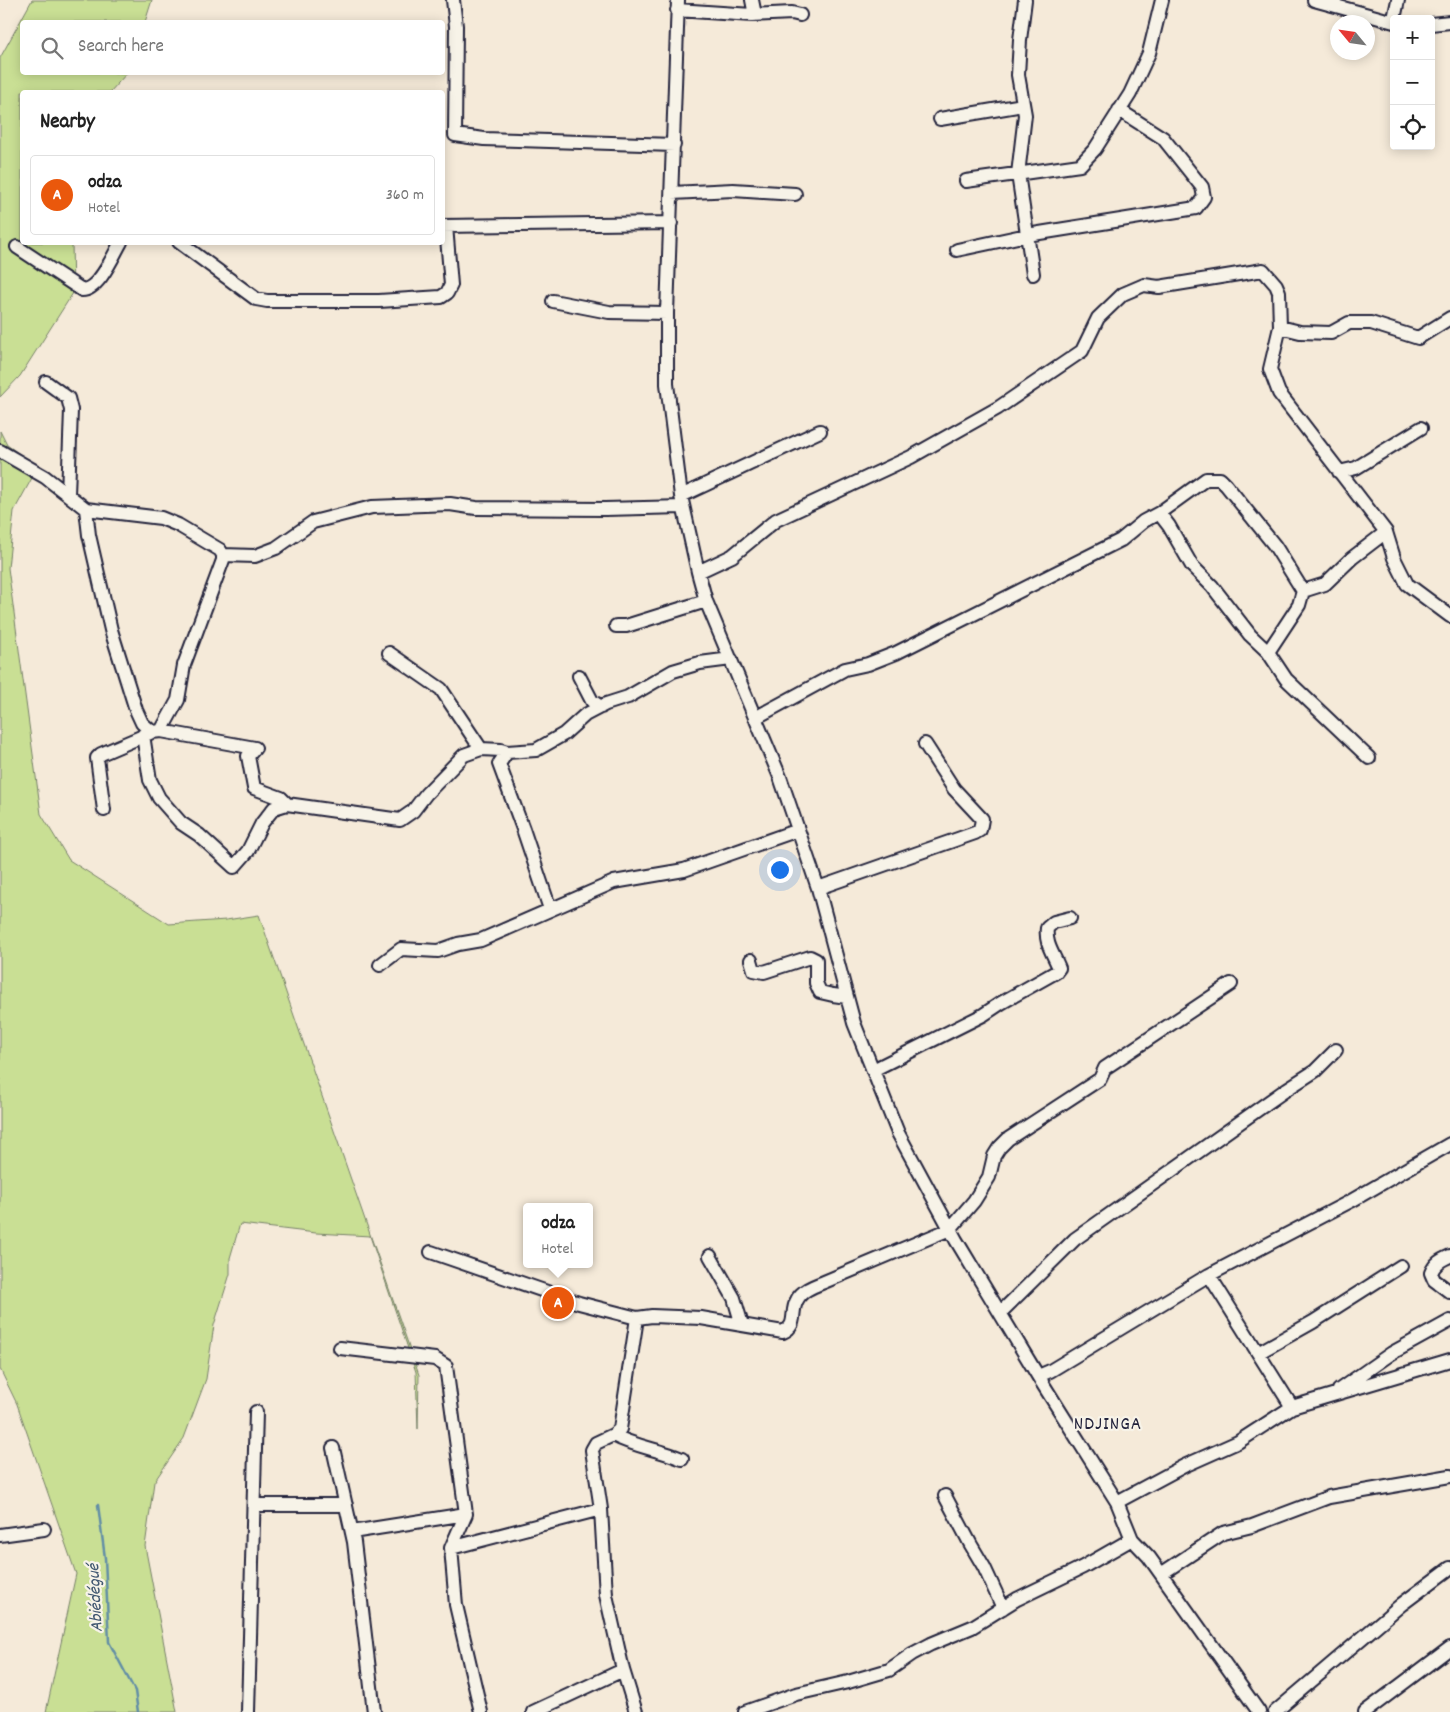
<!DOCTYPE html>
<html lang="en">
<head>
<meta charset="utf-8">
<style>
	:root { --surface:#fff; --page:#f2f2f2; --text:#222; --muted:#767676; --line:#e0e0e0; --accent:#ea580c }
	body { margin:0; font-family:Dekko,sans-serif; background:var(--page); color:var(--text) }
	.controls { position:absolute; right:15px; top:15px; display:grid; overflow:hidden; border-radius:5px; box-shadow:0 2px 12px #0003 }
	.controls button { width:45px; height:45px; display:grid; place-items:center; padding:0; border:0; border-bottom:1px solid var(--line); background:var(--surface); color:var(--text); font:25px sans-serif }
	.compass { position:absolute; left:1330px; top:15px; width:45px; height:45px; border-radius:50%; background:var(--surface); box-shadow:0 2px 12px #0003; rotate:299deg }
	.you { position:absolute; left:779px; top:869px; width:18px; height:18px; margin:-12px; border:4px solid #fff; border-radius:50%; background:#1a73e8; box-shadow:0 0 0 8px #1a73e833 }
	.badge { display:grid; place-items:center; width:32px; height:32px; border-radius:50%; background:var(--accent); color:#fff; font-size:16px; font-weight:700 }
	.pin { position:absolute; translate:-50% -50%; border:2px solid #fff; box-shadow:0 1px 5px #0006 }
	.popup { position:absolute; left:523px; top:1203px; width:70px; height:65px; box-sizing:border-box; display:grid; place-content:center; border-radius:5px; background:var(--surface); filter:drop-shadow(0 1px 4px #0005); font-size:16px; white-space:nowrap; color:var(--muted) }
	.popup b { font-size:19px; color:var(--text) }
	.popup::after { content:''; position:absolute; left:50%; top:100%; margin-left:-10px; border:10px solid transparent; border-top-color:var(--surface) }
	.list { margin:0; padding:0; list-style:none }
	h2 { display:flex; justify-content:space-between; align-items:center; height:65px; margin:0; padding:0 20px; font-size:21px }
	h2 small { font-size:16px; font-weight:400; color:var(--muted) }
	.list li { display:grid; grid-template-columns:32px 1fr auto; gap:15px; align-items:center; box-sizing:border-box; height:80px; margin:0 10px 10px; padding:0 10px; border:1px solid var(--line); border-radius:5px }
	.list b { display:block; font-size:19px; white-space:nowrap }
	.list p { margin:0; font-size:16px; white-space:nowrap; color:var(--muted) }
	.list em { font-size:16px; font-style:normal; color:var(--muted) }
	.icon { flex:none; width:28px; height:28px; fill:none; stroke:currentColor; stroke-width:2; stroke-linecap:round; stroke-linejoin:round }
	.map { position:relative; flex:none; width:1450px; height:1712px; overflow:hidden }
	.search { position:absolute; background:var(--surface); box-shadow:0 2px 12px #0003; left:20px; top:20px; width:425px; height:55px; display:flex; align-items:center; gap:12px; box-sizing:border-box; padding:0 18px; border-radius:5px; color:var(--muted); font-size:19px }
	.panel { position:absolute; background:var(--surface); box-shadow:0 2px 12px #0003; left:20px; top:90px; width:425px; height:155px; border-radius:5px }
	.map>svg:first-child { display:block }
	.green { fill:#c9df94; stroke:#768068 }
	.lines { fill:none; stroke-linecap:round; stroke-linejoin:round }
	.stream { stroke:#628ea6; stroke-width:2.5 }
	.minor-casing { stroke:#22223b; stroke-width:16 }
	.minor { stroke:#f7f3e8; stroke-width:12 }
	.labels { text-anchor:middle; stroke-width:4.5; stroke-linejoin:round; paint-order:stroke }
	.water-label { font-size:18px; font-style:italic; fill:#425871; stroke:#f7f3e8 }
	.quarter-label { font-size:19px; letter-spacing:1px; fill:#22223b; stroke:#f7f3e8 }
</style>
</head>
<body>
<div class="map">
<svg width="1450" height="1712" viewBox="0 0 1450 1712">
	<rect width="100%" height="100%" fill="#f5ead9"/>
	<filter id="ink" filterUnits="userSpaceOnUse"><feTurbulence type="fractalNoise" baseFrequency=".02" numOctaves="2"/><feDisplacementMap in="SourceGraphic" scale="10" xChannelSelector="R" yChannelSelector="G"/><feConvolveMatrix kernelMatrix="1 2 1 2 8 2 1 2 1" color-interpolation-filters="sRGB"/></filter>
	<g filter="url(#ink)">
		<path class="green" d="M32,0h120l-7,22h-123v50l105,1 -17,19h-88v150l50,1 1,50 -53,83 -20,21v-339z
			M0,431l7,14 31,22 -24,44 -6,57 33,246 28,46 100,64 57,-4 33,-5 160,460 -1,54 -2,-57 -46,-136 -54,-3 -76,-9 -10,34v16l-16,51 -8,54 -22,59 -30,44 -9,64 32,166h-131l30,-138 -59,-170 -17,-35z"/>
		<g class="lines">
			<path class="stream" d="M98,1505l7,53 4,84 26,49 3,21"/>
			<defs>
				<path id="minor" d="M453,0l3,26 -1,109 29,4 190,6
					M678,0l-11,313v71l14,112 17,76 8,29 74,176 38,111 36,135 44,110 58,107 85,141 76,121 15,37 17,18 110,155
					M752,0l3,15
					M1025,0l-5,40 -2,35 7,40 -7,59 15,100
					M1314,0l80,22
					M677,10l75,5 40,-2 8,2
					M1394,19l4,-19
					M1431,24l19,-2
					M940,119l83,-14
					M966,181l114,-16 15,-16 35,-55 19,-41 13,-53
					M672,193l61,-3 62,4
					M442,226l229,-3
					M179,242l77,57 11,2h112l62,-4 6,-4 4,-8 -5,-59
					M17,247l65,43c17,0 31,-34 39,-48
					M957,250l70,-15 169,-27 8,-11 -2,-10 -39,-49 -44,-28
					M553,301l56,11 58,1
					M1280,327l20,5 31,1 18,-10h22l47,15 32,-20
					M46,382l22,16 3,12 -3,85
					M0,451l45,26 41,32 75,9 17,7 42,25 3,5v5l-39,105 -6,35 -17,31
					M1339,472l17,-4 65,-40
					M681,496l139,-65
					M86,509l3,26 22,95 25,80 6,13 10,9 9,-1 94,17
					M1159,513l10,13 23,40 20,20 38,49 18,17 18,27 83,79
					M223,555l32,1 21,-8 37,-26 59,-15 78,-3 26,4 129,1 78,-2
					M698,572l34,-16 44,-36 135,-63 87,-49 84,-57 16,-33 25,-24 21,-9 15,2 104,-17 13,15 3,7 1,35 -10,42 9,24 107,139 8,26 13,26 43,32
					M616,626h10l80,-25
					M1268,652l31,-47 4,-14 22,-7 27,-26 34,-26
					M389,653l52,36 40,60
					M579,676l13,25 9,6
					M755,718l90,-49 23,-5 28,-11 225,-113 23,-19 15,-8 47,-34h14l6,6 49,61 28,45
					M143,735l7,45 9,18 22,25 18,12 35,32 14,-16 14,-28 12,-15 13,-4
					M255,748l-7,8 6,32 27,10 6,6 113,16 13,-9 13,-17 38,-39 17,-6 20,1 6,2 29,-2 28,-16 21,-19 21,-11 22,-7 45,-26 27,-8 31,-4
					M507,752l-8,12 24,65 27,80
					M104,810l-7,-52 4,-4 49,-21
					M818,888l157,-55 5,-3 2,-11 -28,-30 -29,-45
					M751,960l3,10 10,2 46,-15 6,3v23l4,9 13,3 14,2
					M380,965l21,-16 37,2 20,-7 23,-4 133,-58 70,-12 114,-40
					M873,1070l110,-55 18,-12 55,-31 3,-4c-6,-15 -14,-24 -12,-40l7,-6 16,-4
					M431,1252l148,51 58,15 15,-2 49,2 82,14c15,-6 7,-20 14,-32 5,-10 17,-14 27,-18l126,-53 24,-28 15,-24 5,-21 5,-8 9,-9 92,-60 5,-11 126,-84
					M710,1256l24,42 8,27
					M1450,1256c-9,4 -15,7 -19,17l3,7 16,12
					M1209,1275l83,132
					M1000,1313l75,-74 212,-150 28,-18 21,-21
					M340,1348l95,11 11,7 20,148 -15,34 5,57 25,107
					M1258,1353l55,-31 88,-56
					M1041,1380l2,-6 7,-3 159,-96 142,-74 99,-57
					M1339,1390l53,-37 58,-32
					M613,1435c22,12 46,14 69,24
					M333,1448l21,94 20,170
					M945,1496l26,49 13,22 19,41
					M1117,1502l67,-36 54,-24 54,-35 158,-47
					M254,1505h92
					M352,1532l114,-18
					M0,1535l44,-6
					M451,1548l150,-39
					M1161,1574l62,-41 29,-7 77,-29 121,-21
					M248,1712l8,-300
					M533,1712l90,-42
					M636,1712l-13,-42 -17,-75 -5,-86 -9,-59 4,-7 17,-8 7,-6 17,-111
					M745,1712l51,-18 52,-12 41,-12 23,-16 19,-10 41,-17 45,-28 66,-32 49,-28
					M1275,1712l127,-108 48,-36
					M1365,1712l85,-64"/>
			</defs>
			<use href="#minor" class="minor-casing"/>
			<use href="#minor" class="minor"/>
		</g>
	</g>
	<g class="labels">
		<g class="water-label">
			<text transform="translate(94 1598) rotate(-93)" y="6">Abiédégué</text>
		</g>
		<g class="quarter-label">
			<text x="1108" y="1429">NDJINGA</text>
		</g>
	</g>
</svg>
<div class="controls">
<button>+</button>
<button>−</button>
<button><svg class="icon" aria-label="locate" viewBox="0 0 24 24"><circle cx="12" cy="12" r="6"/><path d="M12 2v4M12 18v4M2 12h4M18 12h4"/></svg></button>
</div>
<svg class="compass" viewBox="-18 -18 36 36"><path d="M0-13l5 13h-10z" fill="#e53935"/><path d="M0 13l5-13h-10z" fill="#767676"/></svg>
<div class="you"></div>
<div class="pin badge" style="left:558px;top:1303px">A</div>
<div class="popup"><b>odza</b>Hotel</div>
<div class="search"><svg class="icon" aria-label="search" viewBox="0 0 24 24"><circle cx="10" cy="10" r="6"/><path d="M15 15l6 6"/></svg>Search here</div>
<section class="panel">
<h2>Nearby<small></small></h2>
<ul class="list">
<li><span class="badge">A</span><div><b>odza</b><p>Hotel</p></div><em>360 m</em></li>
</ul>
</section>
</div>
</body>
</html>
